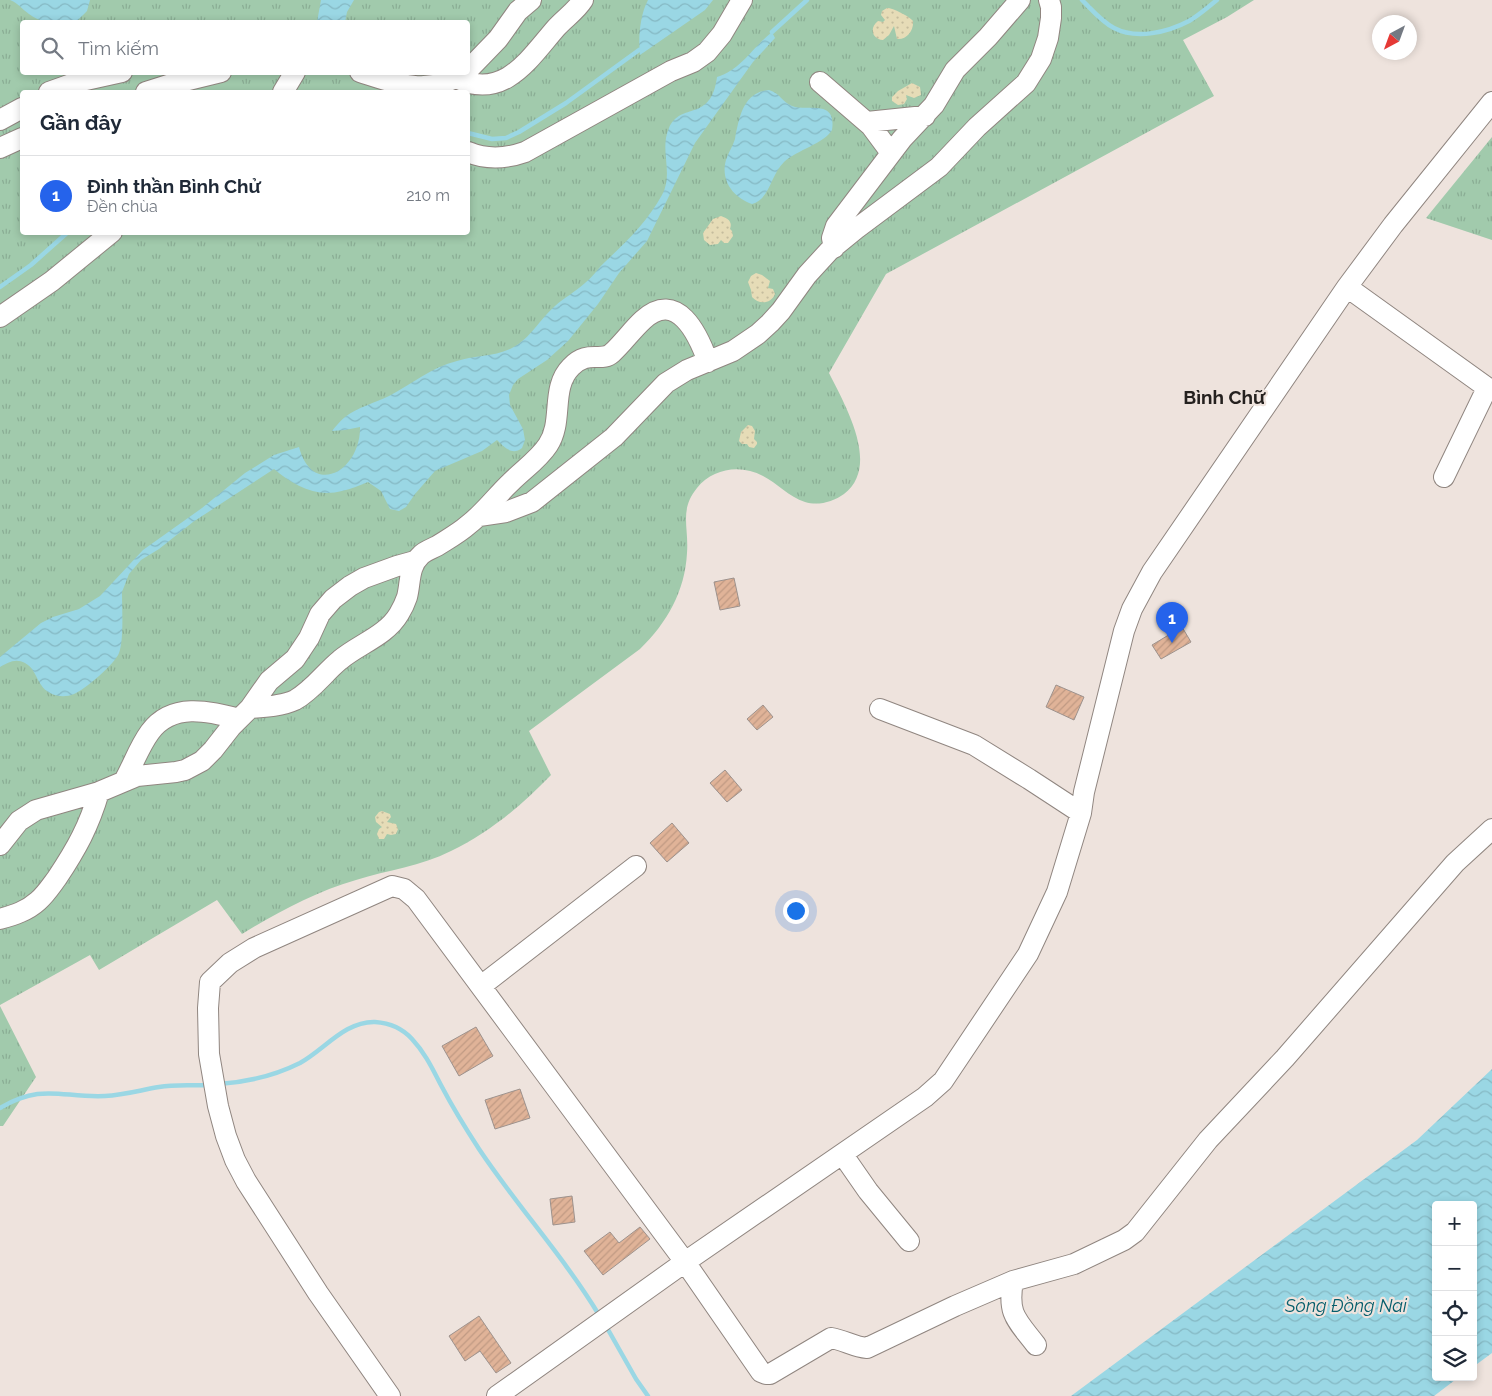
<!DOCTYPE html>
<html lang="vi">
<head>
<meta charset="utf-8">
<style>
	:root { --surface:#fff; --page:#f6f6f7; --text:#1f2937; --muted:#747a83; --line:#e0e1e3; --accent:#2563eb }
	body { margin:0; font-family:Raleway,sans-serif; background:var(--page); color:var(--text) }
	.controls { position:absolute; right:15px; bottom:15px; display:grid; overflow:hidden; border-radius:5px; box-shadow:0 2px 8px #0003 }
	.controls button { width:45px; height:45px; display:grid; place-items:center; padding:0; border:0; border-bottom:1px solid var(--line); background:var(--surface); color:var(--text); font:25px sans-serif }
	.compass { position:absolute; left:1372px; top:15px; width:45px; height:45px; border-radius:50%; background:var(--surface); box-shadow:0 2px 8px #0003; rotate:221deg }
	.you { position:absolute; left:795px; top:910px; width:18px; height:18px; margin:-12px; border:4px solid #fff; border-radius:50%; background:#1a73e8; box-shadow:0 0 0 8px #1a73e833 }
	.badge { display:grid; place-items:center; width:32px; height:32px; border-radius:50%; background:var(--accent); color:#fff; font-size:16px; font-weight:700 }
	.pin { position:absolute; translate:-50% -41px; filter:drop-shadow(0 1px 2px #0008) }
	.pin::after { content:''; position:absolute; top:26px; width:18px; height:15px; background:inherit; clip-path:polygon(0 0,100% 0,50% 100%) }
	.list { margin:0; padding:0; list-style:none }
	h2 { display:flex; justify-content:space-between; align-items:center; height:65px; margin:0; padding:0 20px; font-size:21px }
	h2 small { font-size:16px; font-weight:400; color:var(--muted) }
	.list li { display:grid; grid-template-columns:32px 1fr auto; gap:15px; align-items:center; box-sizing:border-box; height:80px; padding:0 20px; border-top:1px solid var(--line) }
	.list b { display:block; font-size:19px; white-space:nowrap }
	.list p { margin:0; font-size:16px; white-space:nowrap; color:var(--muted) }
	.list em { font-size:16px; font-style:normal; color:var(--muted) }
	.icon { flex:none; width:28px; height:28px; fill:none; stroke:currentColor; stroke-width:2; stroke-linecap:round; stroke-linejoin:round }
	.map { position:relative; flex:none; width:1492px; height:1396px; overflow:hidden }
	.search { position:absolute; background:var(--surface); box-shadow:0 2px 8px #0003; left:20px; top:20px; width:450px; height:55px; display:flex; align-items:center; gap:12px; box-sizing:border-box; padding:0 18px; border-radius:5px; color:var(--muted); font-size:19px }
	.panel { position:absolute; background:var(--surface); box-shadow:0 2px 8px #0003; left:20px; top:90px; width:450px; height:145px; border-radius:5px }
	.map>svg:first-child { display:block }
	.grass { fill:url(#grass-tufts); fill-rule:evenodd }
	.sand { fill:url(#sand-dots) }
	.water { fill:url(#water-waves) }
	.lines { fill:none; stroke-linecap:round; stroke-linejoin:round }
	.stream { stroke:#9ad7e4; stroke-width:4.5 }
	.building { fill:url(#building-hatch); stroke:#9d928d }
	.minor-casing { stroke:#908680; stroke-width:22 }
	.minor { stroke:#fff; stroke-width:20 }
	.labels { text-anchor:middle; stroke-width:4.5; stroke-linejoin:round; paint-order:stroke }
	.water-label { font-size:18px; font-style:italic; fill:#055e6c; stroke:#eee3dd }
	.quarter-label { font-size:19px; font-weight:bold; fill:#25211f; stroke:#eee3dd }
</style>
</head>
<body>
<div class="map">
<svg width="1492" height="1396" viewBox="0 0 1492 1396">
	<defs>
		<pattern id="grass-tufts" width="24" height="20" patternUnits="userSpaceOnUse" patternTransform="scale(1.25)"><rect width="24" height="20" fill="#a1caac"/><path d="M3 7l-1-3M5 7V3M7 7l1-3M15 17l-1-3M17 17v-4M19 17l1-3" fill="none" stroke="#8aad94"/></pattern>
		<pattern id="sand-dots" width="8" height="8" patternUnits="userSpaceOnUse" patternTransform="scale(1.25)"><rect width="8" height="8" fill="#e6dcb7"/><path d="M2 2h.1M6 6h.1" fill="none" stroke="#c5bc9d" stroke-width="1.8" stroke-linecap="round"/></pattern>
		<pattern id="water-waves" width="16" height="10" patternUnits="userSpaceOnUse" patternTransform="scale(1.25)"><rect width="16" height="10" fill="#9ad7e4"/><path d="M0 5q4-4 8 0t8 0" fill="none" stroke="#85b8c3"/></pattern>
		<pattern id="building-hatch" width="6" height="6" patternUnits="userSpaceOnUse" patternTransform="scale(1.25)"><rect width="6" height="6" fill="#e0b398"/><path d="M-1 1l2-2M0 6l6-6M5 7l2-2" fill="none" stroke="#c09a83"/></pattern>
	</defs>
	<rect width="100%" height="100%" fill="#eee3dd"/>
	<path class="grass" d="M0,0h1254l-27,17 -44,23 31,56 -328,178 -57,99c16,32 52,93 15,121 -11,8 -26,12 -39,8 -16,-5 -28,-19 -42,-26 -22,-12 -50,-8 -66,12 -18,22 -8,39 -10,65 -2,38 -20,70 -47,96l-111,82 22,44c-30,31 -61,57 -100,76 -30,15 -63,19 -95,29 -41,12 -78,32 -114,54l-25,-34 -118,70 -9,-15 -90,50zM22,22h446v50h-446zM22,92h446v140h-446z
		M1492,137v103l-66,-22z
		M0,1006l36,71 -33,49h-3z"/>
	<path class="sand" d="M887,8c6,0 22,8 26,13 1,9 -6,19 -16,18l-3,-13 -5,9 -6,5c-11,-1 -14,-12 -5,-19l5,1 2,-2 -4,-5 1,-4z
		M912,83l8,4 1,8 -7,3 -8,-3 1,4 -3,5 -6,1 -6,-4v-4l6,-6z
		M721,216c6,2 12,5 9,13l2,2 1,5 -5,7h-4l-3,-3 -3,4 -8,1 -6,-5 -1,-7 10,-14z
		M756,273l6,2 8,6 -2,7 5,1 2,5c-4,10 -16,11 -23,3l-1,-7 -3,-8 3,-6z
		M748,425l4,1 3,5 -1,8 3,3v2l-3,4 -5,-1 -2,-3h-5l-3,-3 2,-9z
		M382,811l8,3 1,3 -4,5 9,2 2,5 -2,5 -5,1 -4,-1 -3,5h-5l-2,-5 2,-5 3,-2 -6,-5 -1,-5 4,-5z"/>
	<path class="water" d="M10,0h80l-3,11 -11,11c-18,1 -32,3 -47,-8 -7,-5 -11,-11 -19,-14z
		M321,0h33l-7,12 -2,10h-28z
		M648,0h65l-8,10 -65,45c-2,-17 0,-40 8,-55z
		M772,32l3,6 -22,24 -58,81 -48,98 -28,32 -21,31 -30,37 -21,19 -29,19 -5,6 -4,10 1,10 13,24 2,11 -3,8c-10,8 -18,-1 -25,-8l-15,11 -47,20 -20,23 -9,13 -7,4 -9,-2 -9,-18 -13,-9c-8,3 -17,7 -26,9 -26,7 -49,-6 -68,-22l-81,53 -34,27 -18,11 -12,14 -7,18c0,16 2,48 -3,61 -4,11 -35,37 -45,41 -7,3 -15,3 -22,0 -16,-7 -14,-24 -27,-31 -9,-5 -17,-1 -25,4v-10l41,-34 12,-6 26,-8 21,-13 43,-46 59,-42 43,-35 29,-18 25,-8c14,52 62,23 61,-20l-15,3 -13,1c4,-5 8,-10 13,-14 13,-10 30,-14 44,-21 23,-12 43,-29 68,-35 18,-6 37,-4 55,-13 19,-10 27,-28 43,-42 9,-8 20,-14 30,-23 8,-6 13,-15 21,-22 22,-21 41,-39 56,-66 12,-22 -3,-45 7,-67 12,-27 42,-5 48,-51 24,-7 35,-29 55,-45z
		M769,90c11,3 13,12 23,16 14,6 45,-8 40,24 -7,13 -35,20 -48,32 -14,14 -14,37 -32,42 -18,-6 -32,-23 -26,-44 2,-7 7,-14 9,-21 4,-21 8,-47 34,-49z
		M1492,1069v284l-19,14v-162h-37v172h23l-25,19h-363l346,-256z"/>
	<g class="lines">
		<path class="stream" d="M1082,0c10,10 20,22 32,28 23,12 54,4 75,-7 10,-6 19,-14 28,-21
			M772,32l35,-32
			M468,133l24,6 14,-1 13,-6 47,-29 73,-53
			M0,287l31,-22 37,-33
			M219,1084c29,-2 55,-8 81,-21 24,-13 45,-42 75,-41 14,1 28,7 37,17 14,15 21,31 30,48 11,21 24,42 37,62 38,57 85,108 120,166
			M0,1108c43,-25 61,-10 105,-12 19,-1 36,-6 54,-9 17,-3 33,-1 50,-2
			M606,1326l30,53 12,17"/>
	</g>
	<path class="building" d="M734,578l6,28 -20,4 -6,-28z
		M1182,627l9,15 -30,17 -9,-14z
		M1056,685l28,12 -10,23 -28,-13z
		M763,705l10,12 -16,13 -10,-11z
		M725,770l17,20 -15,12 -17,-19z
		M672,823l17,20 -22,19 -17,-19z
		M476,1027l17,29 -34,20 -17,-30z
		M520,1089l10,29 -35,11 -10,-29z
		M572,1196l3,26 -22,3 -3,-26z
		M640,1227l10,12 -47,36 -19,-24 26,-19 9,11z
		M479,1316l32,47 -15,10 -16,-22 -15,10 -16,-25z"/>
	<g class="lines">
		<defs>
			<path id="minor" d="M468,70l30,-31 20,-28 13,-11
				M360,72c38,12 69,25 105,0
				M456,78c48,23 73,-19 100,-50 9,-10 20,-17 27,-28
				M820,82l51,44 20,27
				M49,92l28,-10 45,-10
				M146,92l22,-7 53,-13
				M283,92l12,-20
				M0,120l22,-12
				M867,122l58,-6
				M0,148l22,-10
				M468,152c19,8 37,7 57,0l146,-81 22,-9 14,-10 15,-18 20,-34
				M834,248l-2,-10 4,-12 66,-87 32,-34 21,-35 33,-33 32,-37
				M1347,287l145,104
				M0,317l52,-36 60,-49
				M1444,477l43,-89
				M479,516l27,-4 26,-10 82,-65 52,-54 21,-13 46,-19 25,-17 12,-11 11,-12 26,-36 22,-24 27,-22 83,-62 38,-40 49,-44 15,-24 7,-21 3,-20v-11l-2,-7
				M250,708c15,-1 32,-2 45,-8 18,-10 30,-28 45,-40 19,-16 46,-24 59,-46 3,-5 6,-11 8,-17 4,-15 1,-30 14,-42 4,-4 10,-6 16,-9 11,-7 22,-13 31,-21 16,-12 28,-29 43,-43 12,-12 28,-23 37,-37 16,-24 2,-57 23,-78 17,-18 30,-4 41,-14 11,-10 20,-23 31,-33 34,-31 55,14 65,42
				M880,709l94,36 55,34 52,34
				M124,781c9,-16 15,-34 26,-49 22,-30 58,-21 89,-13
				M0,845l19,-24 17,-11 63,-18 38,-16 39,-4 9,-2 17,-9 11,-11 18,-23 19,-19 19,-27 26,-22 14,-21 11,-24 13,-15 17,-13 14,-8 33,-12 18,-5
				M0,919c14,-4 27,-8 38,-18 8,-7 13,-15 19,-23 20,-30 32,-52 42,-86
				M481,986l155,-120
				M843,1155l25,36 41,50
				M1013,1281c-6,34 4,39 23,64
				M390,1396l-72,-103 -72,-112 -11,-21 -9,-24 -8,-30 -9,-52 -1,-46 2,-26 20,-19 24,-15 138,-62 12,3 12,10 269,363 76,110 5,2h4l61,-36c13,2 23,9 36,10l88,-42 58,-25 61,-17 50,-24 11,-8 73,-92 77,-82 170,-195 37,-34
				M497,1396l188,-134 240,-165 18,-16 85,-127 29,-62 24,-79 3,-21 40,-161 8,-22 20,-37 195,-285 46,-62 99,-123"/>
		</defs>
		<use href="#minor" class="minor-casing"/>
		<use href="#minor" class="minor"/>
	</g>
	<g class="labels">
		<g class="water-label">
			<text x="1346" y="1312">Sông Đồng Nai</text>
		</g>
		<g class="quarter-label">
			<text x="1224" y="404">Bình Chữ</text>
		</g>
	</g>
</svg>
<div class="controls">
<button>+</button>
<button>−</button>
<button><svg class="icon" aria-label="locate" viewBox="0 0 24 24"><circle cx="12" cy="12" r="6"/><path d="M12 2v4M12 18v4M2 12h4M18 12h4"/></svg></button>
<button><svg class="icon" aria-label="layers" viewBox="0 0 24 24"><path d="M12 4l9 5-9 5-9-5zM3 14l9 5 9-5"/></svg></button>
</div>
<svg class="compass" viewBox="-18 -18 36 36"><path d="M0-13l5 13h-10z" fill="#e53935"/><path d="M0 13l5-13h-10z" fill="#747a83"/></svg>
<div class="you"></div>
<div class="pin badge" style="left:1172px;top:643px">1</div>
<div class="search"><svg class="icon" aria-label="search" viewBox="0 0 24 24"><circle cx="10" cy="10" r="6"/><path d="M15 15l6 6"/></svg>Tìm kiếm</div>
<section class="panel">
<h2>Gần đây<small></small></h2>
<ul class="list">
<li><span class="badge">1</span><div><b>Đình thần Bình Chử</b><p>Đền chùa</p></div><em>210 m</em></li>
</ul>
</section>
</div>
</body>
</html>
